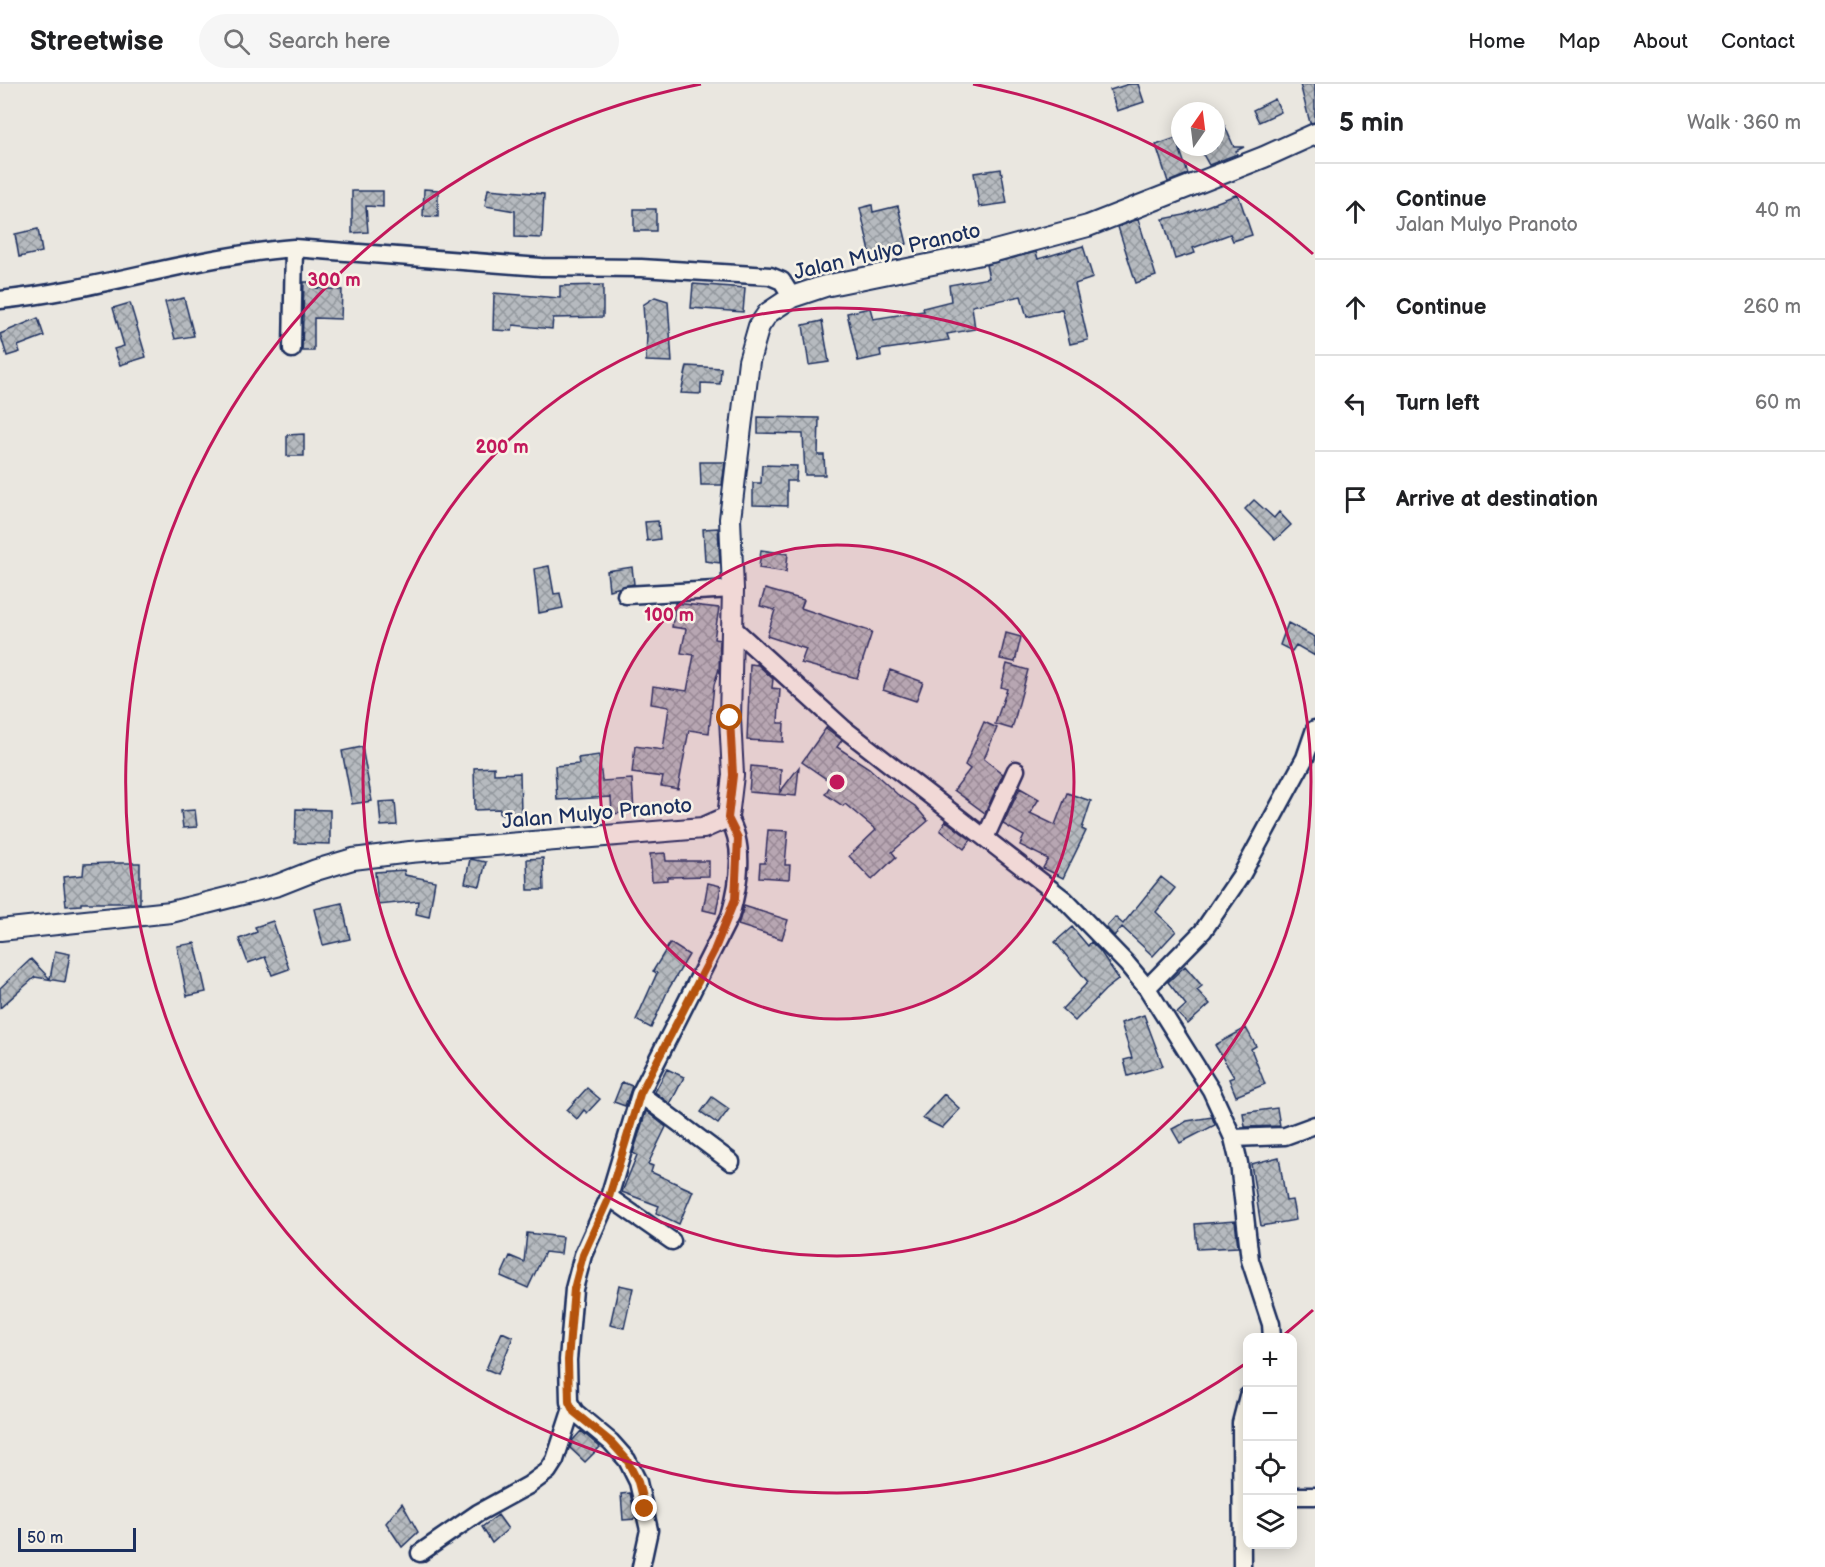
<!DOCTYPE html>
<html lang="en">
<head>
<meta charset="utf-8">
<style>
	:root { --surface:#fff; --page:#f6f6f6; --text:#202124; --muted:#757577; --line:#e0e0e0 }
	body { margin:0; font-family:"Balsamiq Sans",sans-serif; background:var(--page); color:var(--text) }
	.controls { position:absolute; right:18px; bottom:18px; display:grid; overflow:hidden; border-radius:12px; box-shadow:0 3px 15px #0003 }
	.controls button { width:54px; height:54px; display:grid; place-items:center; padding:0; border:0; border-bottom:2px solid var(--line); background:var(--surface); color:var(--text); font:30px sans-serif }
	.compass { position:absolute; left:1171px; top:18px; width:54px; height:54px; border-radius:50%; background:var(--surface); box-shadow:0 3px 15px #0003; rotate:14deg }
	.scale { position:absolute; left:18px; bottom:15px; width:118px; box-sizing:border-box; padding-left:6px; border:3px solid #1b2f5e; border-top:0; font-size:16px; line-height:21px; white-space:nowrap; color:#1b2f5e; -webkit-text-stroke:4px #f7f3e8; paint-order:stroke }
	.stop { position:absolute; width:18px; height:18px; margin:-14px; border:4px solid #b45309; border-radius:50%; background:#fff }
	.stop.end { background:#b45309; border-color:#fff; box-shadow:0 2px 6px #0008 }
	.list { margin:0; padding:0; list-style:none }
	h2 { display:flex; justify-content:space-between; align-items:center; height:78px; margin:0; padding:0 24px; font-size:26px }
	h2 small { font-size:20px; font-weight:400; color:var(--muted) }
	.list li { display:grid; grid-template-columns:39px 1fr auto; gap:18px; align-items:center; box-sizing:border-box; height:96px; padding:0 24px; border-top:2px solid var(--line) }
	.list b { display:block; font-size:22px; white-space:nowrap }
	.list p { margin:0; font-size:20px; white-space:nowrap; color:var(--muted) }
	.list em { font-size:20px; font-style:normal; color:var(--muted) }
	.icon { flex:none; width:33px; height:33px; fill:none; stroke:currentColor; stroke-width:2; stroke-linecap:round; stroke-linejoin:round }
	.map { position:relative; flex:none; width:1315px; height:1483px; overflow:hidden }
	header { display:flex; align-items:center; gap:36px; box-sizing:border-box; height:84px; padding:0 30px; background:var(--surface); border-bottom:2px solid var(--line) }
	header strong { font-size:28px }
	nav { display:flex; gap:33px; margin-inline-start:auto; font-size:21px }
	.search { width:420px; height:54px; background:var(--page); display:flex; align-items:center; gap:15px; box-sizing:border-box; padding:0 21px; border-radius:33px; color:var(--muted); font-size:22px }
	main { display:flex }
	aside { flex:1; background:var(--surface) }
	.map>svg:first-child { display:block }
	.building { fill:url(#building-cross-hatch); stroke:#1b2f5e; stroke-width:1.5 }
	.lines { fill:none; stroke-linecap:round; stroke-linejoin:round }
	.minor-casing { stroke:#1b2f5e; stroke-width:21 }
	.tertiary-casing { stroke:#1b2f5e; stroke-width:24 }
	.minor { stroke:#f7f3e8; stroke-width:16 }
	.tertiary { stroke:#f7f3e8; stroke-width:20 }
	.route { stroke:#b45309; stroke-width:8 }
	.ring { fill:none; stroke:#c2185b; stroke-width:3 }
	.labels { text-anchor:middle; stroke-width:5; stroke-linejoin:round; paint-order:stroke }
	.street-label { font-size:21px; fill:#1b2f5e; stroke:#f7f3e8 }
	.centre { fill:#c2185b; stroke:#f7f3e8; stroke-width:3 }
	.ring-label { font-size:18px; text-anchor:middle; font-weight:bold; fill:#c2185b; stroke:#f7f3e8; stroke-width:5; stroke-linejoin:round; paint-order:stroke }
</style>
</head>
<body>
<header>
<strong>Streetwise</strong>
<div class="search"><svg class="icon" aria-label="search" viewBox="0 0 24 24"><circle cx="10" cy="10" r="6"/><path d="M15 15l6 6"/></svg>Search here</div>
<nav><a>Home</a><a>Map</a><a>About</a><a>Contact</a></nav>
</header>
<main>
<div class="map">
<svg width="1315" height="1483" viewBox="0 0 1315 1483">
	<defs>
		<pattern id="building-cross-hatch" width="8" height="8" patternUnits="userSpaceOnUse" patternTransform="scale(1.5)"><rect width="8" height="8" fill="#b6babf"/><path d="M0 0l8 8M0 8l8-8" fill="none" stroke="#93989e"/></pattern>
	</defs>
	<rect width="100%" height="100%" fill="#eae7e0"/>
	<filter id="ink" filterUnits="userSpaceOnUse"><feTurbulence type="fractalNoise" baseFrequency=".0167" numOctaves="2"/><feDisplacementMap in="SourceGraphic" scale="12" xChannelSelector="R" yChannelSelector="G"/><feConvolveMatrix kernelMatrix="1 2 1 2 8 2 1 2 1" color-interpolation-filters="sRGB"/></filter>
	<g filter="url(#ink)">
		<path class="building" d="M1129,0h9l6,18 -27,9 -7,-21z
			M1300,0h15v38l-5,1z
			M1275,15l6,13 -22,10 -6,-12z
			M1216,22l18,41h10l-8,4 1,3 -28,11 -10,-18h17z
			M1176,54l12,36 -20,8 -12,-37z
			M1001,85l6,34 -28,4 -5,-34z
			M424,105l14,1v27l-15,-1z
			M488,105l56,5 -2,44 -27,-1v-26l-30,-5z
			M352,107h31v16l-17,-1 2,26 -16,1z
			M1238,110l14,41 -19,6 -3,-7 -37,14 2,5 -20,6 -12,-40 21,-4z
			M872,121l1,7 25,-6 9,38 -25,6 2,8 -12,3 -12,-53z
			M634,125h22v22h-22z
			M1138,135l18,57 -20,7 -18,-56z
			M38,145l4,23 -23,5 -4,-23z
			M1083,162l10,32 -18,6 13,56 -18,4 -8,-35 -35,8 -6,-21 -49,10 3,23 -28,5 2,6 -69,10 1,6 -23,5 -11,-48 23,-5 3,11 51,-8 -1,-3 28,-7 -2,-16 40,-7 -3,-13 50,-13 2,7z
			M304,198h11v6l27,2 -1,29 -27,-1v33h-12z
			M693,200l52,4 -2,24 -52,-4z
			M603,201v32l-50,1 -1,11 -39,-4 -1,6 -19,-1 1,-37 66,5v-12z
			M655,213l13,4 4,61 -26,-1 1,-28h-2l-2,-28z
			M184,214l10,38 -19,3 -10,-37z
			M130,219l16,54 -26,8 -6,-16 10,-3 -11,-38z
			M38,234l6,18 -26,10 2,6 -13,4 -7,-22z
			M822,237l7,41 -20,3 -6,-40z
			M687,282l34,2 -1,16 -19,-1v11l-20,-1z
			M758,333l61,1 -1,37h6l1,20h-20l-2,-41 -45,-1z
			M304,350v22h-17v-21z
			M700,378h25l-3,23h-21z
			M762,381l35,1 -1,15h-9v25l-34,-1v-22h8z
			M1254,416l20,18 5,-6 12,13 -16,15 -30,-31z
			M658,437l2,18 -13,2 -2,-19z
			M718,444l2,35 -15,-2 -2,-32z
			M761,466l27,4 -2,18 -27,-4z
			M549,482l5,28 6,-1 3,15 -24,5 -5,-44z
			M632,483l2,17 -25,6 -2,-19z
			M765,505l39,11 -3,8 71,24 -15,46 -56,-15 5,-14 -39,-13 8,-26 -15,-4z
			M675,519l44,5 -5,31 6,1 -1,29 -5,16 -5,48 -20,-3 -11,59 -17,-3 2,-9 -31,-4 3,-27 28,4 6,-43 -18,-3 2,-18 34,5 7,-36 -13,-2 5,-24 -14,-2z
			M1288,539l27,14v19l-19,-11 -4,6 -12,-6z
			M1006,549l15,4 -6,25 -15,-3z
			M750,580l8,1 15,14 -1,9 8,1 -2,34h6l-1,19 -36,-2z
			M1007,580l21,6 -16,59 -17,-5 12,-35 -6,-2z
			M890,586l33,12 -7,19 -33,-11z
			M984,638l13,6 -13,31 19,15 -18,39 -31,-23 16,-21 -5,-4z
			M826,644l16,12 -5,7 32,21 28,26 18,12 13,15 -36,31 4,5 -24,23 -23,-24 27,-26 -31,-26 -2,2 -18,-12 7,-11 -30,-21z
			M362,663l10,54 -20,3 -10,-53z
			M599,671l3,26 30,-2 2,33 -22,2 -1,-17 -54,3 -2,-34 24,-2 -1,-6z
			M751,682l30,3 -1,23 19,-25 -3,29 -47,-4z
			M494,683v7l26,-1 1,41h-21v-5l-25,1 -1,-42z
			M1020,704l19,11 -9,14 25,12 12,-32 24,8 -9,28 4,2 -23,47 -20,-10 5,-9 -28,-14 4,-9 -21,-12z
			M395,717l2,24 -16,1 -2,-24z
			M296,725l34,1v34l-35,-1z
			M195,726l2,17 -14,1 -2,-17z
			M946,737l25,19 -7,9 -24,-19z
			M768,746l20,1 -3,34h5l-1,14 -30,-2 1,-14h5z
			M665,769l1,8h43v15l-42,1v3l-15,1 -2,-27z
			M543,774l1,32h-16l-1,-31z
			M470,775l16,3 -6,24 -15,-3z
			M111,779h29v40h-59v2l-15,1 -3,-29 20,-2 1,-11z
			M404,786l1,5 30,6 -6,36 -13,-3 2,-13 -40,4 -3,-33z
			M1161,793l14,11 -19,24 20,19 -23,25 -31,-29 -8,9 -8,-9 9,-10 8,7z
			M708,799l13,3 -5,27 -13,-3z
			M342,819l8,36 -27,6 -9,-36z
			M744,822l44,14 -6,19 -44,-14z
			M273,837l16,48 -17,6 -7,-18 -17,6 -9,-24 18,-7 -2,-5z
			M1072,843l16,19 3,-4 9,9 19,28 -14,11 -30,31 -13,-12 26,-27 -33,-40z
			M195,859l11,49 -19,4 -10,-50z
			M670,859l19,12 -21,35 -17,38 -15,-8 21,-47 -4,-2z
			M55,867l15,3 -5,28 -30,-5 -35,31v-20l31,-29 19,20z
			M1185,882l17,20 -5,4 13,14 -22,20 -11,-11 9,-8 -18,-23z
			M1144,931l19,51 -35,10 -4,-16 8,-2 -11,-35z
			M1246,944l10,18 -5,3 14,35 -29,12 -7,-17 5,-2 -19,-32z
			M667,985l17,8 -14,27 -15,-12z
			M622,998l10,4 -7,20 -11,-4z
			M587,1004l13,11 -13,14 -3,-3 -7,9 -10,-9z
			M944,1010l16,15 -18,19 -20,-10z
			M712,1013l17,12 -11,15 -17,-12z
			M1277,1024l3,18 -35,1 -2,-14z
			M646,1027l20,16 -18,37 5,2 -2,6 42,19 -14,33 -23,-11 3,-7 -37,-14 15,-37 -4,-2z
			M1212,1033l3,8 -35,18 -8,-14 15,-8z
			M1279,1073l7,44 6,-1 4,20 -35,6 -10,-62z
			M1235,1137l3,26 -41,2 -2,-25z
			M527,1149l36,4 -2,17 -16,-2 -17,36 -27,-12 9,-20 14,6z
			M619,1201l14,3 -9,40 -14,-3z
			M502,1248l11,5 -15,37 -12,-5z
			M581,1347l19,16 -15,15 -15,-14 3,-8z
			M630,1409l6,26 -13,1 -2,-26z
			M402,1419l16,29 -16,15 -16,-24z
			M498,1431l10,14 -16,14 -10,-16z"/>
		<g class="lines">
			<defs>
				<path id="minor" d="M0,216c99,-10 194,-44 294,-52l247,19 100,1 129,8 12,5 10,16
					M292,265l2,-101
					M626,511l107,-6
					M733,544l110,100 222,172 62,64 20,24 64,102 22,48 6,25 11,97 21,64 1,14
					M986,752l30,-66
					M1147,904l56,-57 39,-57 63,-116 10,-29
					M640,1010l91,68
					M1233,1054l52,-2 30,-11
					M609,1113l63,44
					M1292,1412h23
					M420,1469l58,-40 51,-28 19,-14 7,-11 17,-52
					M641,1483l8,-37 -11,-48 -11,-22 -16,-18 -36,-30 -6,-10 -1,-42 6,-71 9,-34 26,-58 31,-103 90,-178c9,-31 16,-70 -2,-99
					M1242,1483l-1,-144 7,-27"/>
				<path id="tertiary" d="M0,846l171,-18 107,-27 38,-15 37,-11 57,-7 293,-24 25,-11 5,-42 -3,-57 3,-129 -3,-70 19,-158 10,-35 9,-13 24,-16 33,-11 166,-34 97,-26 176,-69 51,-23"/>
			</defs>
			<use href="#minor" class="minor-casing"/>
			<use href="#tertiary" class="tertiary-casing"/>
			<use href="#minor" class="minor"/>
			<use href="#tertiary" class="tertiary"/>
		</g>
	</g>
	<g class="lines" filter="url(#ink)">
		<path class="route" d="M645,1425l-7,-27 -11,-22 -16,-18 -37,-30 -5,-10 -1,-42 6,-71 9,-34 26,-58 31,-103 74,-143 21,-52 3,-61 -10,-20 5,-43 -3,-57"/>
	</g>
	<circle cx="837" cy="698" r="237" fill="#c2185b" fill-opacity=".12"/>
	<g class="ring">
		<circle cx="837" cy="698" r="237"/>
		<circle cx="837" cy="698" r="474"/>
		<path d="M1313 1226A711 711 0 0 1 1284 1251M1245 1280A711 711 0 1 1 701 0M973 0A711 711 0 0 1 1313 170"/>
	</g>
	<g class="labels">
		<g class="street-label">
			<text transform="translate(887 167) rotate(-13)" y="7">Jalan Mulyo Pranoto</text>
			<text transform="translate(597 729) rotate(-5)" y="7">Jalan Mulyo Pranoto</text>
		</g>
	</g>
	<circle cx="837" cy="698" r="9" class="centre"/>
	<g class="ring-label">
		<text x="334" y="202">300 m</text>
		<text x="502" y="369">200 m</text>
		<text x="669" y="537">100 m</text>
	</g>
</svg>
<div class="controls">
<button>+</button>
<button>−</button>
<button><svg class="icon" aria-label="locate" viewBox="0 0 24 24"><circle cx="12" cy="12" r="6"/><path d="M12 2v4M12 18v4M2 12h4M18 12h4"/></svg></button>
<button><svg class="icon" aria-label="layers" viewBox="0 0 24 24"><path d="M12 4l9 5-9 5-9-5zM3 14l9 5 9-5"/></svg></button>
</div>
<svg class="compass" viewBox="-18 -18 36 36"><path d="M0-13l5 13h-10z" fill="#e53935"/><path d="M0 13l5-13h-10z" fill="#757577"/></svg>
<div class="scale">50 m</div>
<div class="stop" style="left:730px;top:634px"></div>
<div class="stop end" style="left:645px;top:1425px"></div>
</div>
<aside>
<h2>5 min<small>Walk · 360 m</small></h2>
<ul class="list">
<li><svg class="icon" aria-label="ahead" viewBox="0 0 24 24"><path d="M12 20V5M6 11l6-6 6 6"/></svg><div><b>Continue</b><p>Jalan Mulyo Pranoto</p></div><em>40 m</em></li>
<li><svg class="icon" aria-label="ahead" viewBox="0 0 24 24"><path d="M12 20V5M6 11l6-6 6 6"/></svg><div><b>Continue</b></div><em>260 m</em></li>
<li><svg class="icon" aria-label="left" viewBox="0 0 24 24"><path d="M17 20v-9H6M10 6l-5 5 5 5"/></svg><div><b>Turn left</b></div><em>60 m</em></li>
<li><svg class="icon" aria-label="arrive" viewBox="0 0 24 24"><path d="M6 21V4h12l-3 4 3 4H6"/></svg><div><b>Arrive at destination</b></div></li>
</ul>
</aside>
</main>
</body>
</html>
